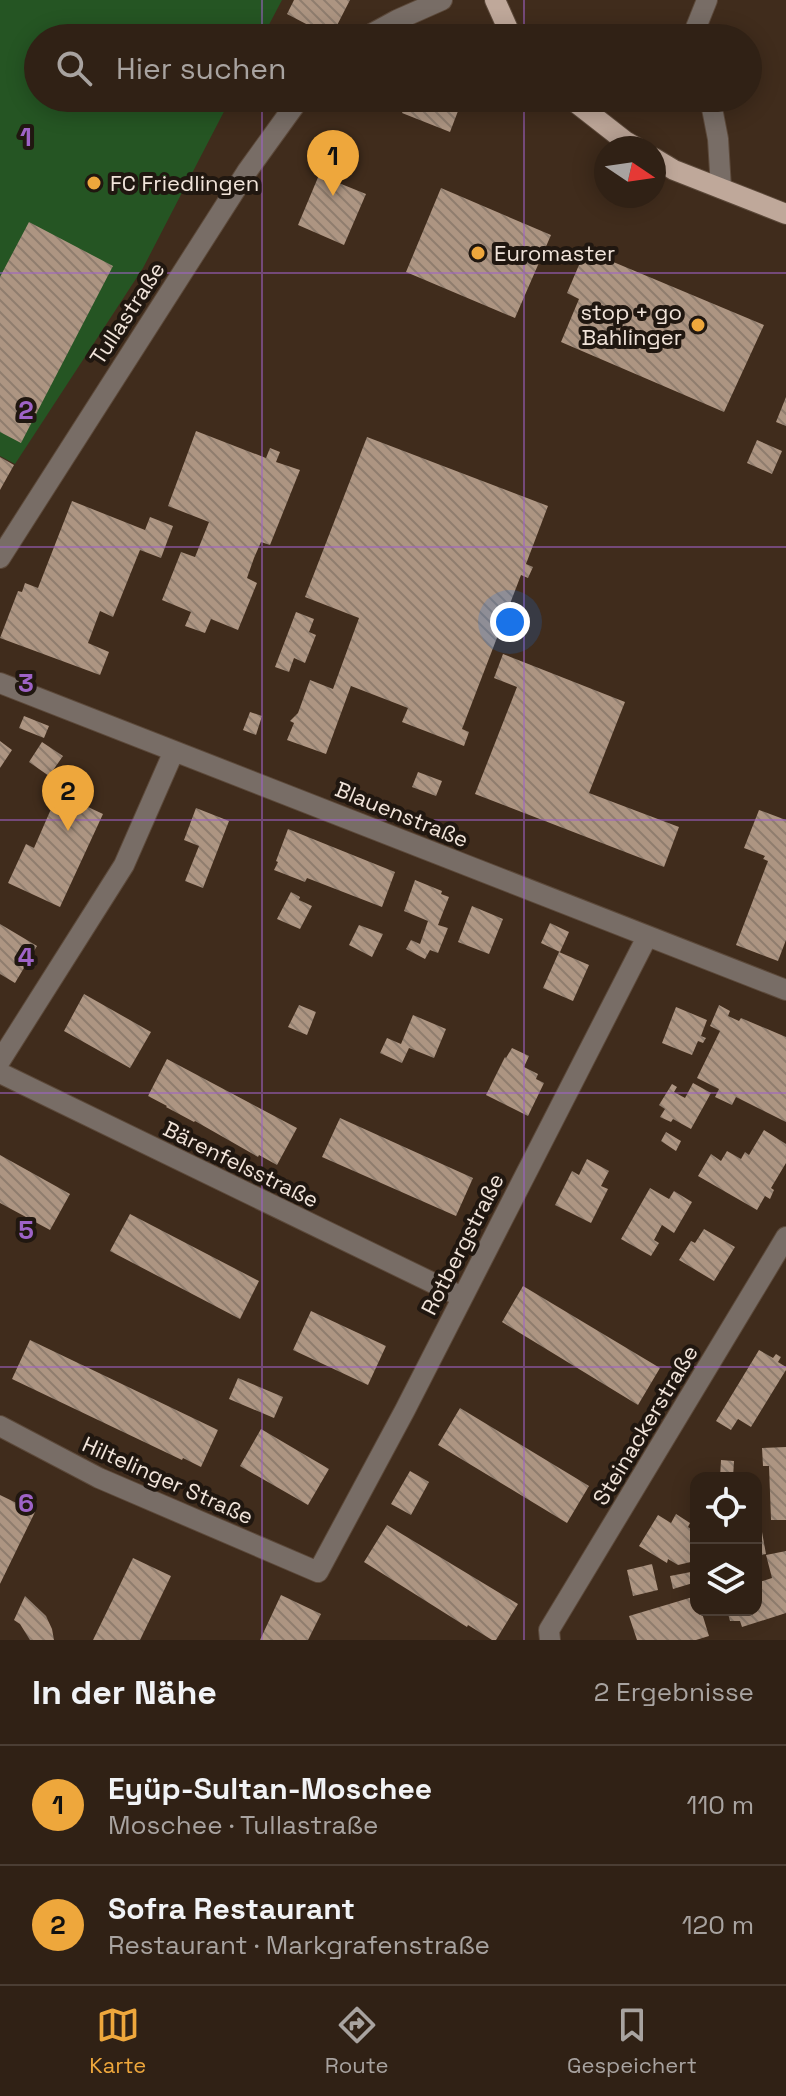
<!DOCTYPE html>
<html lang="de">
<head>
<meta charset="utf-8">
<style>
	:root { --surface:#302115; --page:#3c2e22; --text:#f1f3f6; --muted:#a8a3a0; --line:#4b3e34; --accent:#eea73c }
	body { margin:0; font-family:"Space Grotesk",sans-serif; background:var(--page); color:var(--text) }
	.controls { position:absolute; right:24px; bottom:24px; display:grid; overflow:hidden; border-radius:16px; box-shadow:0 4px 20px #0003 }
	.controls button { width:72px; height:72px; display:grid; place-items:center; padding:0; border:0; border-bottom:2px solid var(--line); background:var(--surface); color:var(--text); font:40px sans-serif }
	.compass { position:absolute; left:594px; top:136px; width:72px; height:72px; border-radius:50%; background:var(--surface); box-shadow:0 4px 20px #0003; rotate:103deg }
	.you { position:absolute; left:510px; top:622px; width:28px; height:28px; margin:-20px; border:6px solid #fff; border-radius:50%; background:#1a73e8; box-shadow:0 0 0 12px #1a73e833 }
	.badge { display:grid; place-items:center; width:52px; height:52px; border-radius:50%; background:var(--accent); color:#111; font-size:26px; font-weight:700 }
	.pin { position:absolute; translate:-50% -66px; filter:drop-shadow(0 2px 4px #0008) }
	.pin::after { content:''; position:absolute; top:42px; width:28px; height:24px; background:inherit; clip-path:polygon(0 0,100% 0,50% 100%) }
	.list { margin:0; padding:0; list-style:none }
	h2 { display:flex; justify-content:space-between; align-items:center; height:104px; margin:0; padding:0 32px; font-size:34px }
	h2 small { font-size:26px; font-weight:400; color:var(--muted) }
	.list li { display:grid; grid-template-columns:52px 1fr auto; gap:24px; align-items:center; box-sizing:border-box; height:120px; padding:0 32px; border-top:2px solid var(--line) }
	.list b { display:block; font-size:30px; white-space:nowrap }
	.list p { margin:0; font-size:26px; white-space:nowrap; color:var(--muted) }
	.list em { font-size:26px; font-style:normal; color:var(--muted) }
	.icon { flex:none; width:44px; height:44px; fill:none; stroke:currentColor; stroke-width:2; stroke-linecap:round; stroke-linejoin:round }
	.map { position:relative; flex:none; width:786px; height:1640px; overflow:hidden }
	.search { position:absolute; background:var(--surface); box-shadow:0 4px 20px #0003; left:24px; right:24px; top:24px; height:88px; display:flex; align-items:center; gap:20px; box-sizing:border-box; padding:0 28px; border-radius:44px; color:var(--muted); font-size:30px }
	.sheet { height:344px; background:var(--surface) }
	nav { display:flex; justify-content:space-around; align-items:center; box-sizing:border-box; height:112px; border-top:2px solid var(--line); background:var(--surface); font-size:22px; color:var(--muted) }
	nav a { display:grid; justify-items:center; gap:4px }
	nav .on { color:var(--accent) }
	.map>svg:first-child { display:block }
	.green { fill:#255523 }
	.building { fill:url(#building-back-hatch) }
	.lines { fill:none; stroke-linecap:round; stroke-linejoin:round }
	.minor-casing { stroke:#5c493a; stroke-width:22 }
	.major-casing { stroke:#5c493a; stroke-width:22 }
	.minor { stroke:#786d66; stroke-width:20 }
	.major { stroke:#bfa89a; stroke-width:20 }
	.grid { fill:none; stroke:#9e63c7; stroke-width:2; stroke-opacity:0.55 }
	.poi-dot { fill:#eea73c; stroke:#201710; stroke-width:3 }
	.labels { text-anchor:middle; stroke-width:8; stroke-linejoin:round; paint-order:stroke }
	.poi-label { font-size:22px; fill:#f1e4da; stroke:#201710; text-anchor:start }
	.street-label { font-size:22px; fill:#f1e4da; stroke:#201710 }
	.grid-label { font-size:26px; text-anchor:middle; font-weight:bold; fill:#9e63c7; stroke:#201710; stroke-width:8; stroke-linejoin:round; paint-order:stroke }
</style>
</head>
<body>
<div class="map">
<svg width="786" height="1640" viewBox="0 0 786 1640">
	<defs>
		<pattern id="building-back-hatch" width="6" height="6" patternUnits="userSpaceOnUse" patternTransform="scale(2)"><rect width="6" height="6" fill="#ad9582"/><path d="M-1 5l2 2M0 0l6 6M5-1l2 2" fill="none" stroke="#8f7d6e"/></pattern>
	</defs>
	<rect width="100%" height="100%" fill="#402c1c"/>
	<path class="green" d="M0,0h282l-20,38h-224v60h193l-88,170 -128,196 -15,-8z"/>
	<path class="building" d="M294,0h56l-19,37 -44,-23z
		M398,98h65l-13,34 -48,-19 5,-11z
		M648,98h38l-5,13z
		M319,175l47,19 -22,51 -46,-20z
		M441,188l110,47 -36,83 -109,-46z
		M29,222l84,44 -92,177 -21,-11v-155z
		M588,244l14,6 -3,6 165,69 -40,87 -163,-70 18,-43 -12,-6z
		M786,397v29l-10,-4z
		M196,431l70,27 4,-10 10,4 -4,10 24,8 -30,75 -9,-3 -7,16 -7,20 10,5 -19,47 -27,-11 -6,14 -20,-7 6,-14 -29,-12 19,-48 14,5 14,-35 -41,-16z
		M367,437l181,69 -22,58 7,3 -5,11 -7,-3 -59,154 7,3 -5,14 -62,-24 6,-14 -57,-22 -25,68 -39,-14 7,-17 -4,-2 8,-8 12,-33 23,9 26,-71 -54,-21z
		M757,440l25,11 -10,23 -25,-11z
		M0,457l14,8 -14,25z
		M72,501l73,29 5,-13 23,9 -12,32 -21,-8 -27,67 -13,-6 -12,32 21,9 -9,23 -100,-37 18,-47 4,1 3,-9 13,5z
		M296,612l18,7 -5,13 7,3 -11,28 -11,-5 -5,14 -14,-5z
		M503,654l122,48 -36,91 90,34 -15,40 -189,-73 42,-107 -23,-9z
		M250,712l12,4 -6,19 -13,-5z
		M24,716l25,10 -5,12 -25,-10z
		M0,741l12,9 -12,18z
		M42,742l21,14 -14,20 -20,-14z
		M418,772l24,9 -6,15 -24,-9z
		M58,793l45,21 -43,93 -52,-24 18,-39 8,4z
		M196,808l33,13 -26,67 -18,-7 14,-35 -15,-6z
		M759,810l27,10v120l-8,21 -42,-16 32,-84 -5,-2 2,-3 -21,-8z
		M288,829l107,43 -13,35 -75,-29 -2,4 -31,-12 4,-8 -2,-1z
		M415,880l27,11 -1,3 8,3 -11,28 10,3 -10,25 -8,-3 -5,9 -19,-10 5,-9 9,4 8,-23 -24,-10z
		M291,892l9,5 -1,3 13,6 -12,23 -23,-10z
		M472,906l31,13 -14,35 -31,-12z
		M550,923l19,9 -9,20 -19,-9z
		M0,924l37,22 -22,37 -15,-9z
		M359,925l24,9 -11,23 -23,-12z
		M559,952l30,13 -16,36 -30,-13z
		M84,994l67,38 -21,36 -66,-37z
		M299,1005l17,7 -9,23 -19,-8z
		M719,1005l11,6 -2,5 11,5 2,-3 45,19v85l-50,-25 -4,8 -17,-8 4,-8 -22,-11 23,-47 -10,-5z
		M676,1007l31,13 -6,16 5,2 -3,5 -5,-2 -6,14 -30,-12z
		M413,1015l33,14 -12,29 -25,-10 -7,15 -22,-10 7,-15 14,6z
		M512,1048l17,8 -5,11 14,7 -2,5 8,4 -16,33 -42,-21 19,-38 1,1z
		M167,1059l130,69 -20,37 -18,-10 -1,2 -63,-36 -1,1 -28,-15 1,-1 -19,-10z
		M693,1083l18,10 -20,36 -18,-10 -2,3 -11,-5 5,-8 -6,-4 13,-21 5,3 -3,5 11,6z
		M340,1118l133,60 -17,38 -134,-59z
		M764,1130l22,14v19l-15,25 3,2 -4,9 -5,-3 -8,14 -59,-34 13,-22 10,7 6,-10 14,8 4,-7 4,3z
		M666,1132l15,9 -5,10 -15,-10z
		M0,1155l70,39 -20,36 -50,-27z
		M587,1159l22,12 -8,15 7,3 -17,34 -36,-18 17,-34 7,4z
		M650,1188l19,11 5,-8 18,11 -18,31 -12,-8 -8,15 5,3 -8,13 -30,-17z
		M130,1214l129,67 -19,38 -130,-68z
		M704,1229l31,18 -21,34 -35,-21 12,-19 4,2z
		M523,1286l137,82 -22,37 -136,-83z
		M311,1311l75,35 -18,39 -75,-35z
		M30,1340l188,90 -17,37 -18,-9 -1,2 -170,-81z
		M759,1350l14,8 3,-4 5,3 -3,5 8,5v3l-35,57 -13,-8 -7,11 -15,-9z
		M238,1378l45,19 -9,21 -45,-19z
		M460,1408l129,78 -22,37 -129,-78z
		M261,1429l68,40 -21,36 -68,-39z
		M786,1447v73h-15l-2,-54h-6l-1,-18z
		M721,1460l13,1 -1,17h-13z
		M410,1471l19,11 -18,33 -20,-11z
		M0,1495l35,17 -35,72z
		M676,1514l14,9 -2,4 8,5v26l-1,3 -17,4 -10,-6 -1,4 -28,-17 19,-31 13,8z
		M387,1525l131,79 -22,36h-4l-24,-15 -1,2 -103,-65z
		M762,1532l4,22 -10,2v-23z
		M786,1551v62l-44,14 -2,-6h-10l-3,-11h29v-27l16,-5 -6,-23z
		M133,1558l38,18 -31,64h-47z
		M652,1564l6,26 -25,6 -6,-26z
		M696,1571v19l-3,-7 -20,6 -3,-13z
		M281,1595l40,19 -13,26h-48z
		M25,1596l21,20 6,13 2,11h-24l-10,-16 -6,-4z
		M696,1596v14h5l8,26 -13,4h-59l-8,-24z"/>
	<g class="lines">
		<defs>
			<path id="minor" d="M364,38l33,-18 45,-20
				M697,38l-2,-8 12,-30
				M710,98l8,41 3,49
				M0,558l248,-388 52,-72
				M0,683l786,307
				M0,1061l124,-196 50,-114
				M0,1073l462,224
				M0,1426l99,52 219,94 87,-162 242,-473
				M550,1640l-1,-10 237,-393"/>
			<path id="major" d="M495,0l17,38
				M570,98l55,43 12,7
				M654,158l20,12 112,44"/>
		</defs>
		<use href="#minor" class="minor-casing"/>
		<use href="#major" class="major-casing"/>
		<use href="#minor" class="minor"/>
		<use href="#major" class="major"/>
	</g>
	<path class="grid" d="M262,0v38M524,0v38M262,98v1542M524,98v1542M0,273h786M0,547h786M0,820h786M0,1093h786M0,1367h786"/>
	<g class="poi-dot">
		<circle cx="94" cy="183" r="8"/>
		<circle cx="478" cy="253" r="8"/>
		<circle cx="698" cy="325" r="8"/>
	</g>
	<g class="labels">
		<g class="poi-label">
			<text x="110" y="191">FC Friedlingen</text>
			<text x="494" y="261">Euromaster</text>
			<text x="682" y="320" text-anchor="end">stop + go<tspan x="682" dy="25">Bahlinger</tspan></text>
		</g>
		<g class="street-label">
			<text transform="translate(127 313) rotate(-57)" y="8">Tullastraße</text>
			<text transform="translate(402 814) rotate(22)" y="8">Blauenstraße</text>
			<text transform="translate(241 1164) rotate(26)" y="8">Bärenfelsstraße</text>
			<text transform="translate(462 1244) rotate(-63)" y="8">Rotbergstraße</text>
			<text transform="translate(645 1425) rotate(-59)" y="8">Steinackerstraße</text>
			<text transform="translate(168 1480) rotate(24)" y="8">Hiltelinger Straße</text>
		</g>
	</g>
	<g class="grid-label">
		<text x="26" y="146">1</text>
		<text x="26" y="419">2</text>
		<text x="26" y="692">3</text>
		<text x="26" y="966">4</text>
		<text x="26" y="1239">5</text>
		<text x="26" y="1512">6</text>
	</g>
</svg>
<div class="controls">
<button><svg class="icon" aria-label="locate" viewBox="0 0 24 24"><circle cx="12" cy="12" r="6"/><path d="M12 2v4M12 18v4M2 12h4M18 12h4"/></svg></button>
<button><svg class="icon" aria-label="layers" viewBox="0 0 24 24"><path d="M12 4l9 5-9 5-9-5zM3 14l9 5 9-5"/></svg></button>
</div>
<svg class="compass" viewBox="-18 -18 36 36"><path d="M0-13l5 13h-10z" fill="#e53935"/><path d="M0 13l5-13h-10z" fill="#a8a3a0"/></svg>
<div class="you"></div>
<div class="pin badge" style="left:333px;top:196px">1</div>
<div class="pin badge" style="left:68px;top:831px">2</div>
<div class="search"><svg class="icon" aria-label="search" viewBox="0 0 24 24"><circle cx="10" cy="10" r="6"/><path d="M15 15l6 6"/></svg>Hier suchen</div>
</div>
<section class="sheet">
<h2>In der Nähe<small>2 Ergebnisse</small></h2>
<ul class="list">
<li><span class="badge">1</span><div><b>Eyüp-Sultan-Moschee</b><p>Moschee · Tullastraße</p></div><em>110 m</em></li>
<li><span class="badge">2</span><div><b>Sofra Restaurant</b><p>Restaurant · Markgrafenstraße</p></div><em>120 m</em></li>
</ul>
</section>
<nav>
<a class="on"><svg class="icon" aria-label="map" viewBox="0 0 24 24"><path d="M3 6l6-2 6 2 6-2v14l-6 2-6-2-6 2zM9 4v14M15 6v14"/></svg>Karte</a>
<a><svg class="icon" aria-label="directions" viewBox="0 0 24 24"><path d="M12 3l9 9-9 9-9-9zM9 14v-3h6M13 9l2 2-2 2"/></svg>Route</a>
<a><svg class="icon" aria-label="saved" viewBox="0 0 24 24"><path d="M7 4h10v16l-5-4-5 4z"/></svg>Gespeichert</a>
</nav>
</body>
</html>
